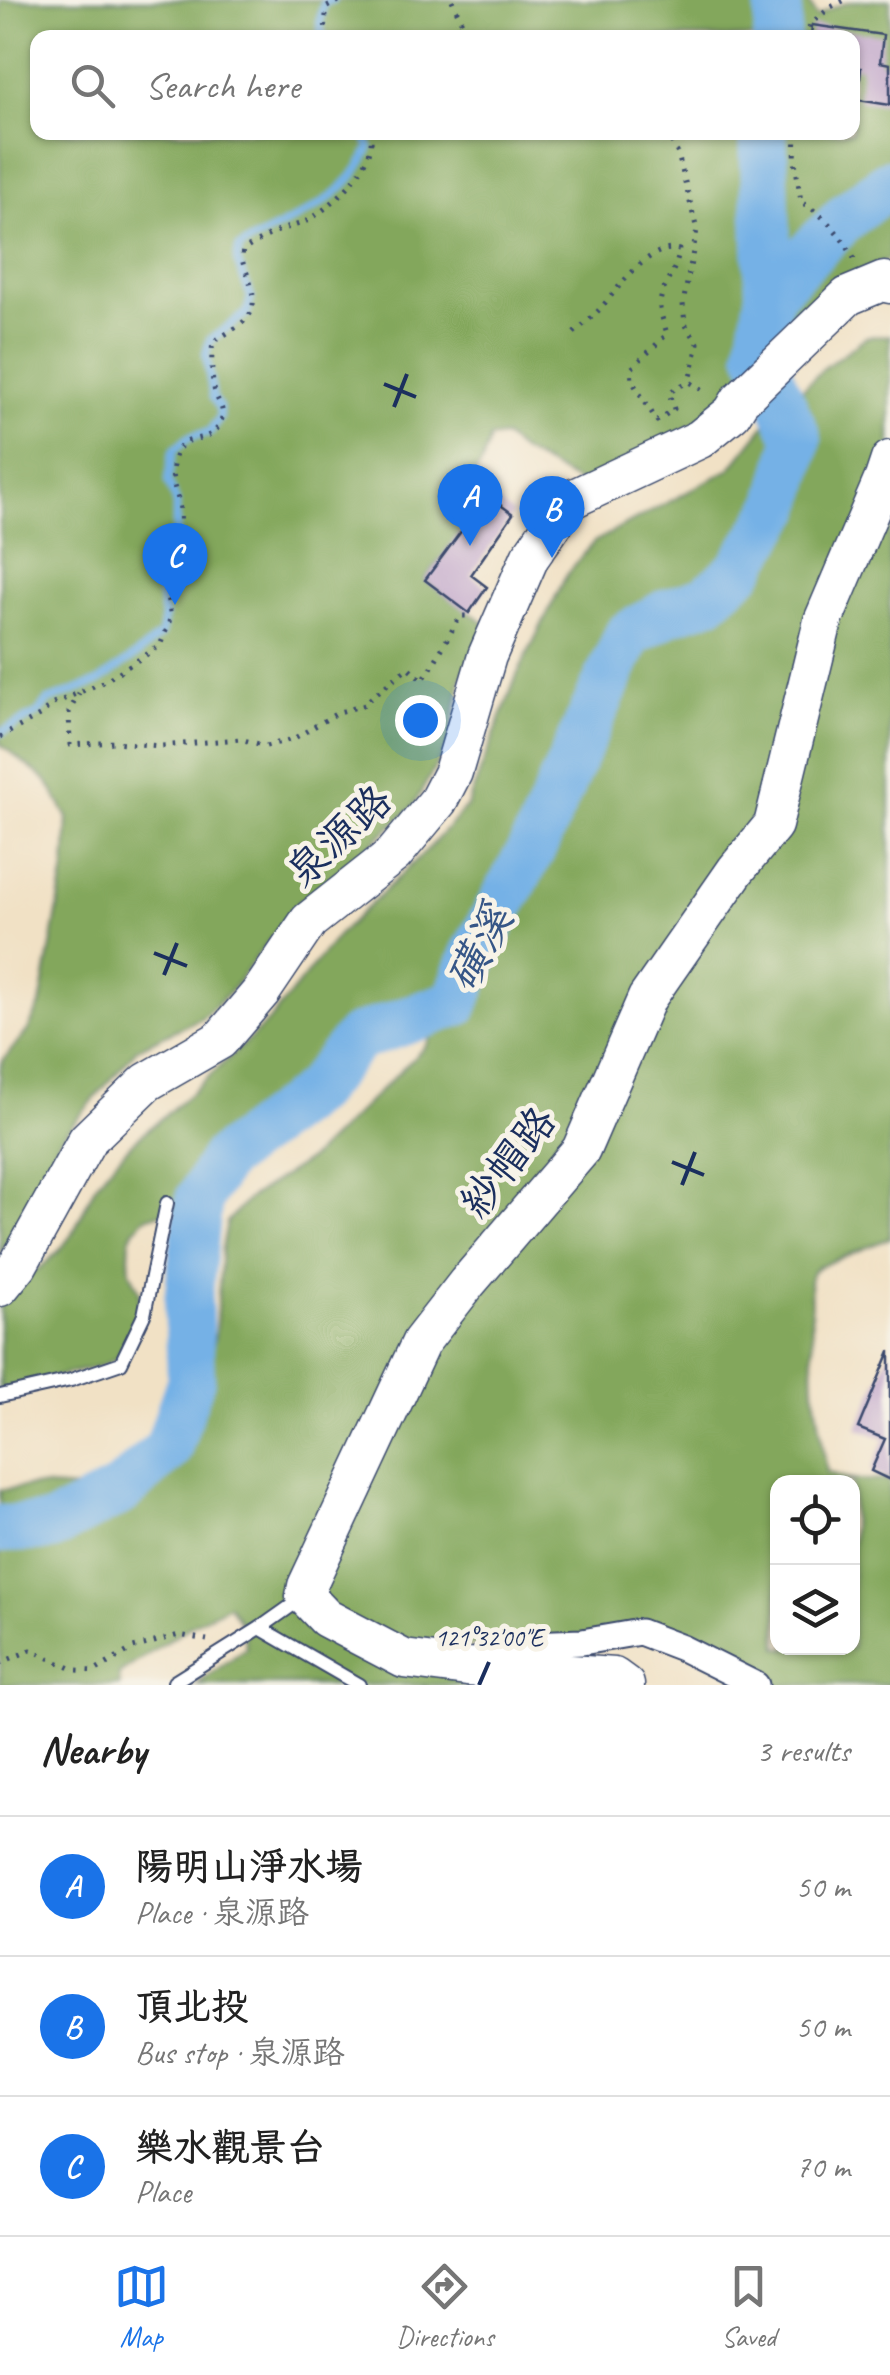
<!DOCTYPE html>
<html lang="en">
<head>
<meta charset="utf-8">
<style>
	:root { --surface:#fff; --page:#f6f6f6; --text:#222; --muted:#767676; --line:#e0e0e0; --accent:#1a73e8 }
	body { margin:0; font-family:Caveat,"LXGW WenKai TC",sans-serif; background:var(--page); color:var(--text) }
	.controls { position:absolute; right:30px; bottom:30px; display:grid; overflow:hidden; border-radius:20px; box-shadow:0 2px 8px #0004 }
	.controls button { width:90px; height:90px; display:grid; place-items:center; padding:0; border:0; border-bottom:2px solid var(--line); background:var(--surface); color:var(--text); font:50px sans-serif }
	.you { position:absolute; left:420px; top:720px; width:35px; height:35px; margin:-25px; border:8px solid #fff; border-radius:50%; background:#1a73e8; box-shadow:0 0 0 15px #1a73e833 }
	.badge { display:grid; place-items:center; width:65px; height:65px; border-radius:50%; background:var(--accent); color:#fff; font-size:32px; font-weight:700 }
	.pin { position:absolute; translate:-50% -82px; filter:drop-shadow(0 2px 5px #0008) }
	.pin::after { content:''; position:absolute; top:52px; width:35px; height:30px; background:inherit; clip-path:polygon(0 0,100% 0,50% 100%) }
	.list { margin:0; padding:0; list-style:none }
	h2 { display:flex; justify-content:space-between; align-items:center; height:130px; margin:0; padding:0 40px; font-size:42px }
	h2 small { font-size:32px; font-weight:400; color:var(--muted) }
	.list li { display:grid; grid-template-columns:65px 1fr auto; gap:30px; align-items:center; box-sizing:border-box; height:140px; padding:0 40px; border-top:2px solid var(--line) }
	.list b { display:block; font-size:38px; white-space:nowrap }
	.list p { margin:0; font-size:32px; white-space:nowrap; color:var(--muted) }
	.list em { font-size:32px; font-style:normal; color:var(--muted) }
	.icon { flex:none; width:55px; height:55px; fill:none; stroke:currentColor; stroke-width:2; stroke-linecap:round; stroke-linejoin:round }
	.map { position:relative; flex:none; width:890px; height:1685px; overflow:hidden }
	.search { position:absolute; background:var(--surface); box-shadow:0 2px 8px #0004; left:30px; right:30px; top:30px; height:110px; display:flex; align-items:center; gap:25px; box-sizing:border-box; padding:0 35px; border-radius:20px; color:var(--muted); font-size:38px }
	.sheet { height:550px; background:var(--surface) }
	nav { display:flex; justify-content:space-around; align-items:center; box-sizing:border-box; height:140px; border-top:2px solid var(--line); background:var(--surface); font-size:28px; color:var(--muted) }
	nav a { display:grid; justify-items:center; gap:5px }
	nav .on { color:var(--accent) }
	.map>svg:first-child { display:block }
	.forest { fill:#83a75c; stroke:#4f6b5d; stroke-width:2.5; fill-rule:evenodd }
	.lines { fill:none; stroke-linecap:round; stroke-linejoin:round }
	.stream { stroke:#74b1e6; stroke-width:8 }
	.river { stroke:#74b1e6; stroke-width:48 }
	.building { fill:#bb9ec7 }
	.lane-casing { stroke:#3b4a6d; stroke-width:16 }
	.street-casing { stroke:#3b4a6d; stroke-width:29 }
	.secondary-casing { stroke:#3b4a6d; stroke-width:41 }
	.path { stroke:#3b4a6d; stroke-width:5; stroke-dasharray:2.5 8; stroke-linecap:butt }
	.lane { stroke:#fff; stroke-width:12 }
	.street { stroke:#fff; stroke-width:25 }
	.secondary { stroke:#fff; stroke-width:38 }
	.ticks { fill:none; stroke:#1b2f5e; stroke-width:4 }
	.labels { text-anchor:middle; stroke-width:10; stroke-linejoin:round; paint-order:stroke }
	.street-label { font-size:42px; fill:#1b2f5e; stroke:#f7f3e8 }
	.water-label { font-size:45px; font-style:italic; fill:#365687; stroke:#f7f3e8 }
	.ticks-label { font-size:25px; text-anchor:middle; fill:#1b2f5e; stroke:#f7f3e8; stroke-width:10; stroke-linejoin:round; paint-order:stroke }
</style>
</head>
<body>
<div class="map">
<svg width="890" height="1685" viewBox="0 0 890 1685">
	<rect width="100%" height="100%" fill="#f7f3e8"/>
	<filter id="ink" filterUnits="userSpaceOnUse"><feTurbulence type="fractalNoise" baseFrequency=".01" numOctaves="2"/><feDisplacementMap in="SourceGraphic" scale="20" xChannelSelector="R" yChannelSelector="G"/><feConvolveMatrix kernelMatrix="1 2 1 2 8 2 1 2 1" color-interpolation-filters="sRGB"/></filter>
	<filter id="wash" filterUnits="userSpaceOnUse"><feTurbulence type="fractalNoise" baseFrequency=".0048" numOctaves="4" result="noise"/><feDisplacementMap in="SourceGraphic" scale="40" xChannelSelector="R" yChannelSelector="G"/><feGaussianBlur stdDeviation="2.25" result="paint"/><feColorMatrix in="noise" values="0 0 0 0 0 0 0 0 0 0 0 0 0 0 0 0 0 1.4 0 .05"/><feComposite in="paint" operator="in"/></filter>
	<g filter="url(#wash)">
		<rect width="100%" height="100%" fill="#f1e1c5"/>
		<path class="forest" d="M0,0h807l10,17c22,-17 42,-17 73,-17v259l-52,22 -127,134 -128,70 -62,-34 -17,-14 -14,1 -8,25 -13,19 -11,24 13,12 -46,62 66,47 -29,49 -14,69 -36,63 -69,61 -46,35 -66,87 -28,26 -65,31 -78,91 -44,90 -16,25v-185l3,-9 25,-30 12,-25 25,-136 3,-51 -21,-37 -47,-37zM38,38h814v94h-814z
			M890,335v903l-72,29 -6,6 -2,8 4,107 13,84 24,8h39v205h-118l-42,-25 -50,-23 -183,3 -40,9 155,36h-416l50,-37 -3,-21 -14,-22 -38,20 -72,49 1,11h-120v-195l32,-4 63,4 92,-50 13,-35 15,-71 7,-86 5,-26 21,-23 63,-41 115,-112 6,-12c-11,-8 -24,-1 -36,3 -78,25 -121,93 -171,153l-14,8 -66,20 -10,11 -5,11 -1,16 1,15 10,21v22l-23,44 -16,8 -101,24v-93l17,-18 23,-11 20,-18 13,-17 22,-47 13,-17 25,-27 57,-48 79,-73 68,-85 93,-89 37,-41 50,-131 50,-101 27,-32 136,-73 35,-44 59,-57 42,-31zM778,1482h74v166h-74z"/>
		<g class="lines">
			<path class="stream" d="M324,38c-7,-12 -3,-24 0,-35l8,-3
				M0,733l38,-20 10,-12 50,-19 40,-28 23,-20 3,-17 -3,-23 5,-38 10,-15v-39l-8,-21 5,-30 16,-14 21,-5 10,-15 -1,-10 -6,-9 -7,-44 4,-14 37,-27 4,-16 -14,-36 2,-13c50,-29 106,-43 131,-101l-7,-15"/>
			<path class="river" d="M777,38l2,-38
				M769,294l78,-78 43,-33
				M0,1529l51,-2 70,-36 47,-43 23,-69 -3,-79 11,-101 24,-40 90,-67 44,-54 99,-35 18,-48 62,-114 92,-206 40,-23 39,-13 33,-29 40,-63 18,-68 -39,-87 10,-58 -6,-162"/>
		</g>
		<g id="blocks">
			<path class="building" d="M812,25l71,10 -3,27 10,2v41l-32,-5 3,-32 -9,-1v-29h-41z
				M469,482l44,32 -42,61 16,12 -18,26 -44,-33 46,-62 -14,-12z
				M890,1351v129l-19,-9 14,-32 -27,-11z"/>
		</g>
	</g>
	<g filter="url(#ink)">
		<use href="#blocks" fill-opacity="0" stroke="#3b4a6d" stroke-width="2.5"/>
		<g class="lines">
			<defs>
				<path id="lane" d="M0,1396l71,-16 50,-17 23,-48 23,-112
					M260,1628l99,57
					M174,1682l86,-54 41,-29"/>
				<path id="street" d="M467,1667l36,-22 79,-3 58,-10 42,16 74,37"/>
				<path id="secondary" d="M0,1287l18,-22 69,-125 60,-58 73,-42 41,-48 48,-71 85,-67 44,-53 15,-29 34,-116 43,-99 40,-57 130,-61 32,-26 8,-13 108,-104 36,-15 6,3
					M625,1685l-11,-8 -147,-10 -63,-8 -78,-41 -21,-22 2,-10 114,-244 46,-59 114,-133 66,-152 89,-128 37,-45 50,-204 61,-143 6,-18"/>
			</defs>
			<use href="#lane" class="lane-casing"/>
			<use href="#street" class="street-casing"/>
			<use href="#secondary" class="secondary-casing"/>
			<path class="path" d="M452,0l17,38
				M327,38l-2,-15 2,-16 14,-7
				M807,38l3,-14 21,-17 14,-7
				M667,132l11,22 19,76 -14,74 2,20 13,19 -8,39
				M796,132l-1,29 6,41c25,14 41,34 55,60
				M574,333c9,-8 17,-15 24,-22 19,-20 50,-69 81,-61 -1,21 -20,37 -19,58 1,8 5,18 7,26l-36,35 1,12 25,40 17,-12 -5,-16 8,-6 13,-5 16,10
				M79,693l-10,19 1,33 45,-3 46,4 79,-7 26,7 27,-7 46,-27 26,-7 6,-7 37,-31 14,13 7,-8 31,-56h12
				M0,737l41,-22 10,-10 52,-23 57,-36c3,-9 9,-20 10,-29 1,-10 -5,-20 -3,-31 3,-25 16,-49 13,-75 -1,-18 -10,-25 -7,-45 6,-40 34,-17 47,-42 6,-13 0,-18 -4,-29 -5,-12 -5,-40 -3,-53 34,-22 50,-25 34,-69 -4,-9 -6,-13 -4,-23 11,-6 23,-14 35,-19 10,-4 21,-6 31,-11 25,-16 70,-56 61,-88
				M0,1663l31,-13 44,20 20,1 38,-23 46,-13 28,5"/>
			<use href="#lane" class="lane"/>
			<use href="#street" class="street"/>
			<use href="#secondary" class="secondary"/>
		</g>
	</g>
	<path class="ticks" d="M384,384l32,13M394,407l13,-33M154,953l33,13M164,975l13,-32M672,1162l32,13M682,1185l13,-33M479,1685l10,-23"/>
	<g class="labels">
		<g class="street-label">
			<text transform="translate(338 835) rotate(-43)" y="15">泉源路</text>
			<text transform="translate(507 1161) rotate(-52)" y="15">紗帽路</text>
		</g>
		<g class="water-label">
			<text transform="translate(478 948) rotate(-62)" y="16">磺溪</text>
		</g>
	</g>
	<g class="ticks-label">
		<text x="489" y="1646">121°32'00"E</text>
	</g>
</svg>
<div class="controls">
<button><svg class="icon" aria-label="locate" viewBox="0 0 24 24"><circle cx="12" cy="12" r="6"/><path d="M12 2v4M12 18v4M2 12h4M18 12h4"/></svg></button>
<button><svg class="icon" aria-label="layers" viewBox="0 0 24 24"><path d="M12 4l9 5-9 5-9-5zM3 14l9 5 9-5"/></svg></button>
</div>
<div class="you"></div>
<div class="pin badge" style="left:470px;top:546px">A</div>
<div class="pin badge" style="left:552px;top:558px">B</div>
<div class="pin badge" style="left:175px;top:605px">C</div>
<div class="search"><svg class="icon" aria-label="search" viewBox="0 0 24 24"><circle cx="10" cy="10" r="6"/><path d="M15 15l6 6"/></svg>Search here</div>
</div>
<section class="sheet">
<h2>Nearby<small>3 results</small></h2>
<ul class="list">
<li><span class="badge">A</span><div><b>陽明山淨水場</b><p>Place · 泉源路</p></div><em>50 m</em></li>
<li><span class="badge">B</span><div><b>頂北投</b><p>Bus stop · 泉源路</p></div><em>50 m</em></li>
<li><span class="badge">C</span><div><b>樂水觀景台</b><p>Place</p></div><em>70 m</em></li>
</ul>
</section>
<nav>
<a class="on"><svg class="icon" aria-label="map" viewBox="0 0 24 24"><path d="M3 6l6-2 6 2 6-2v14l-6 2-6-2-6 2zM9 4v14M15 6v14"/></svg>Map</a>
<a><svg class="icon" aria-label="directions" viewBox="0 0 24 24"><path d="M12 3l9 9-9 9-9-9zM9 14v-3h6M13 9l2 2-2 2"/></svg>Directions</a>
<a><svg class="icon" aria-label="saved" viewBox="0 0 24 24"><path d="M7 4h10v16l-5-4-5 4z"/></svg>Saved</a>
</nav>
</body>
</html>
